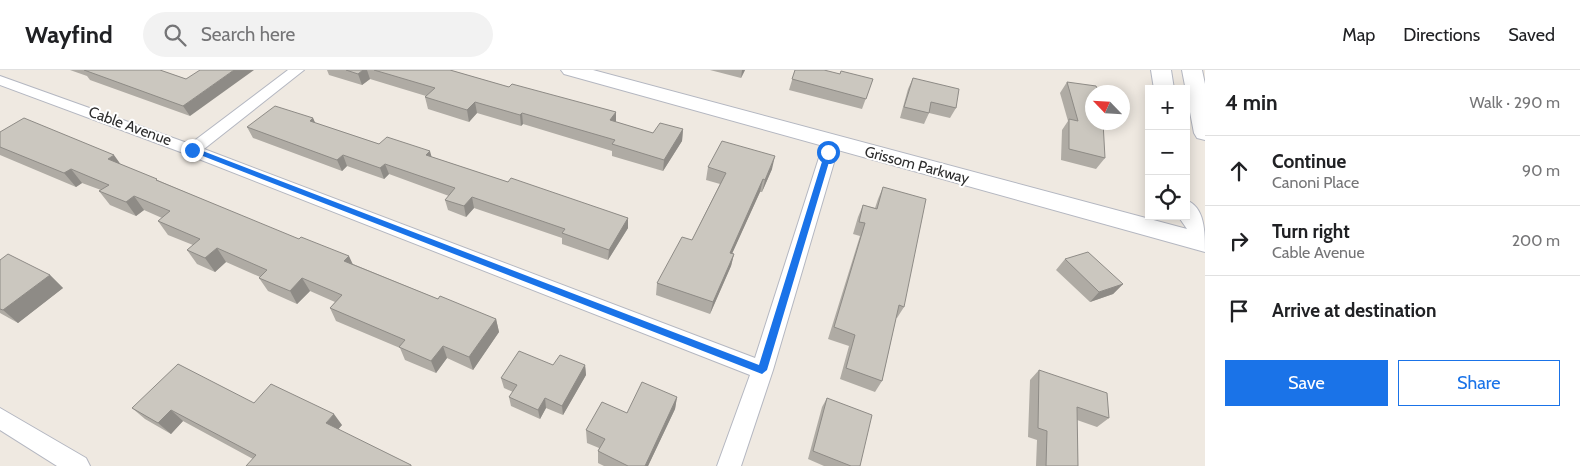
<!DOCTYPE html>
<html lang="en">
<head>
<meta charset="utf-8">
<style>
	:root { --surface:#fff; --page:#f2f2f2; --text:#202124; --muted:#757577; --line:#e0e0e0; --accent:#1a73e8 }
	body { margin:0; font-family:Cabin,sans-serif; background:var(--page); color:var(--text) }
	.controls { position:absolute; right:15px; top:15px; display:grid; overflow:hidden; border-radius:0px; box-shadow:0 2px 12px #0003 }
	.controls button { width:45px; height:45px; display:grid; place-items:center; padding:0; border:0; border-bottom:1px solid var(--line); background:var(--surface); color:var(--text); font:25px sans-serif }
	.compass { position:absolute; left:1085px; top:15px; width:45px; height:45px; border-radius:50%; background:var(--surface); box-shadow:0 2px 12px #0003; rotate:295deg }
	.stop { position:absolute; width:15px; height:15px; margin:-11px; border:4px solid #1a73e8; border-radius:50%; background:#fff }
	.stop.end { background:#1a73e8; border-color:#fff; box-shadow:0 1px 5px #0008 }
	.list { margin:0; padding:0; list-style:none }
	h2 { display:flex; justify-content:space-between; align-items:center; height:65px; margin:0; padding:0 20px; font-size:21px }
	h2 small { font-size:16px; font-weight:400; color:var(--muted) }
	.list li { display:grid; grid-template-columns:32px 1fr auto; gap:15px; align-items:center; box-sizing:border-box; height:70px; padding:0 20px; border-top:1px solid var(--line) }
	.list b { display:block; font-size:19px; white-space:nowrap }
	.list p { margin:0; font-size:16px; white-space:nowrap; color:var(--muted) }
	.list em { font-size:16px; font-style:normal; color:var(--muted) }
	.actions { display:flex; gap:10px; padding:15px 20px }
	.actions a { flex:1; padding:11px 0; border:1px solid var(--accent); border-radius:0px; text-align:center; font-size:18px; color:var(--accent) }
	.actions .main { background:var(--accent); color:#fff }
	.icon { flex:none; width:28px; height:28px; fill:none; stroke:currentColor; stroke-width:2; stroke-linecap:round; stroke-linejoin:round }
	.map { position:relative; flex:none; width:1205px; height:396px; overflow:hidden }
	header { display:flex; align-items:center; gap:30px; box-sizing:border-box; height:70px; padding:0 25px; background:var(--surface); border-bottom:1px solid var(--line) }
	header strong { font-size:24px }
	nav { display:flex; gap:28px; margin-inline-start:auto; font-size:18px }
	.search { width:350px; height:45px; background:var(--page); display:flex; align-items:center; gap:12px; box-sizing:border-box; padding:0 18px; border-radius:28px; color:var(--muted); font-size:19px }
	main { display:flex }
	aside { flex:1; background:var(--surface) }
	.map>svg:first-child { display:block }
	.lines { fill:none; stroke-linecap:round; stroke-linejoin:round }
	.minor-casing { stroke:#b4b7c1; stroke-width:2 }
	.secondary-casing { stroke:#b4b7c1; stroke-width:2 }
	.minor { fill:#fff; fill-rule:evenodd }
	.secondary { fill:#fff; fill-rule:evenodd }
	.wall { fill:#afaba4 }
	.shaded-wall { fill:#8e8b86 }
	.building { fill:#cbc7bf; stroke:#8e8b86 }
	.route { fill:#1a73e8 }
	.labels { text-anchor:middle; stroke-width:4; stroke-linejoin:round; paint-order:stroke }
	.street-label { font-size:15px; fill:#2e2e2e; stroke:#fff }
</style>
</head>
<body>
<header>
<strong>Wayfind</strong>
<div class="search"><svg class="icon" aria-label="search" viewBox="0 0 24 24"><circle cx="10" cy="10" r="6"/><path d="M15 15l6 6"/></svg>Search here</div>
<nav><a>Map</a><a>Directions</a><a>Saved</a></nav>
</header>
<main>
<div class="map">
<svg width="1205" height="396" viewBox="0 0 1205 396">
	<rect width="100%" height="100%" fill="#efe9e1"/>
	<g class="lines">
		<defs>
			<path id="minor" d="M288,0h16l-100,79 551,209 69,-216 2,-4h12l2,4 -67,228 -32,96h-24l33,-91 -564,-221 -186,-69v-9l190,68z
				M0,338l86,50 4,8h-33l-57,-36z"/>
			<path id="secondary" d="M561,0h32l594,159 -9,-13h8v-16c19,7 19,32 19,52l-641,-178z
				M1151,0h20l3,19h-20z
				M1182,0h20l3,14v56l-8,-2 -3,-5z"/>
		</defs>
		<use href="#minor" class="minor-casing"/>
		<use href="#secondary" class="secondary-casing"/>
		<use href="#minor" class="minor"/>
		<use href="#secondary" class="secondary"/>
	</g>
	<path class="wall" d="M70,0h90l26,9 4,37 -100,-36 -3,-4z
		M327,0h123l59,17 107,25v10l37,11 30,-4 -1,12 -19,30 -51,-15v-5l-89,-27 -2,2 -44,-13 -8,9 -41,-13 -3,-12 1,-1 -56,-17 -8,6 -33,-10z
		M710,0h35l-4,8z
		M795,0l45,4 33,5 -11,30 -73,-19z
		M913,8l43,30 -6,10 -21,-5 -5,11 -24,-6 8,-29z
		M1067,12l38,76 -9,11 -35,-9 1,-30 6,-9 -8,-28z
		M313,48l2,5 64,21 53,13 76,25 120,36v10l-20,32 -46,-16v-6l-88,-30 -8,9 -18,-7 -3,-10 4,-4 -60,-22 -5,5 -37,-13 -5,5 -89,-33 -6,-11z
		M0,62l120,32 233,100 85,35 58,20 3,13 -26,38 -26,-12 -11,15 -31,-13 -5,-12 -64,-27 -6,-13 5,-6 -25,-11 -13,13 -29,-13 -9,-13 1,-1 -34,-15 -11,10 -18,-8 -10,-14 6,-5 -25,-10 -10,-14 4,-3 -18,-8 -8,6 -26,-11 -11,-14 2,-1 -19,-7 -6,4 -76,-32z
		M708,97l64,2 -10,23h-2l-28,61 2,1 -3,12 -21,48 -54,-19 1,-12 35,-43 28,-56 -14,-4z
		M883,117l21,120 -7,11h-1l-14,63 -7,11 -35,-13 9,-33 -21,-7 32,-103 -7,-2 5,-17 5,-12 12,3 3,-9z
		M1065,189l58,25 -10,10 -23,8 -34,-32z
		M0,190l50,15 13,13 -45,35 -18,-10z
		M553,295h32l1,10 -23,40 -17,-7 -6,11 -29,-13 -2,-9 4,-5 -9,-4 -3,-10z
		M1039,300l70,48 -12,9 -20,-7 1,46h-42l1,-26 -9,-3 2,-57z
		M677,327l-2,12 -27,57h-44l-6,-3v-12l1,-3 -12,-5 -1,-13 41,-17z
		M827,328l33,68h-36l-16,-7 14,-52z
		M254,333l88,22 -4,4 -85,30 -70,-38 -12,13 -26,-15 -13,-11z"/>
	<path class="shaded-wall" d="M234,0h20l-64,46 -7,-10z
		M363,0h4l3,9 -8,6 -4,-11z
		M742,0h3l-4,8z
		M475,32l2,11 -8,9 -2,-12z
		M616,42v12l-6,-4z
		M522,43l1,11 -2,2 -1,-11z
		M313,48l5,11 -8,-8z
		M683,59l-1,12 -19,30 1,-11z
		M430,81l3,11 -7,-7z
		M114,85l10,14 -16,-10z
		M343,85l4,11 -5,5 -5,-11z
		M775,86l-3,13 -10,23 3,-12z
		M385,94l4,10 -5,5 -4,-11z
		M71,99l11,14 -6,4 -12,-14z
		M763,109l-3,13 -33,73 3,-12z
		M134,126l10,14 -8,6 -10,-14z
		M472,127l2,11 -8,9 -2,-11z
		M628,148v10l-20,32 1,-10z
		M217,178l9,14 -11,10 -10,-14z
		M734,184l-3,12 -21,48 3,-12z
		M349,186l6,13 -11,-8z
		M50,205l13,13 -45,35 -15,-13z
		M302,208l8,13 -13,13 -7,-13z
		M1123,214l-10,10 -23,8 9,-10z
		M496,249l3,13 -26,38 -4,-13z
		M443,276l4,12 -11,15 -5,-12z
		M585,295l1,10 -23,40 -1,-9z
		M677,327l-2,12 -27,57h-3z
		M545,328l1,10 -6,11 -2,-9z
		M171,340l12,11 -12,13 -13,-11z
		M334,344l8,11 -8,9 -8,-11z"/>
	<path class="building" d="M84,0h76l26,9 14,-9h34l-51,36z
		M346,0h17l-5,4z
		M374,0h76l59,17 3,-3 104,28 -6,8 43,13 7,-10 23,6 -19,31 -52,-16 3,-4 -93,-27 -2,2 -45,-13 -8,8 -42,-13 10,-9z
		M795,0h29l16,4 1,-3 32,8 -7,20 -74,-20z
		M913,8l46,11 -3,19 -25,-6 -2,11 -25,-6z
		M1067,12l29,4 3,6h-7v30h11l2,36 -36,-9v-30l9,2z
		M275,36l38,12 -3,3 69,23 8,-7 43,14 -4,4 82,27 3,-4 117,40 -19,32 -47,-17 3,-4 -93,-32 -8,9 -19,-6 10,-12 -70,-24 -5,4 -37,-13 -6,5 -90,-33z
		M24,48l90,37 -6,4 49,20 -1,1 143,59 2,-2 48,19 -5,5 94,38 2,-3 56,23 -27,38 -26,-11 -12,15 -32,-14 6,-7 -75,-32 12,-13 -40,-17 -12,13 -31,-13 8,-8 -50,-22 -12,10 -18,-8 13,-11 -42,-18 12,-10 -36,-15 -8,6 -27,-11 10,-6 -38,-16 -7,4 -64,-26v-15z
		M722,71l53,15 -10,24 -2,-1 -33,74 4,1 -21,48 -56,-19 25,-46 10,3 34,-67 -18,-6z
		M883,117l43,12 -22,108 -5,-2 -17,76 -36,-13 9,-33 -21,-8 31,-104 -6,-1 4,-17 14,4z
		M1088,182l35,32 -24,8 -34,-33z
		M8,184l42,21 -47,35 -3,-1v-49z
		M519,281l34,14 7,-10 25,10 -23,41 -17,-8 -7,12 -29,-13 8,-12 -16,-7z
		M178,294l76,39 17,-19 63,30 -8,9 85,42v1h-165l10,-11 -85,-45 -13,13 -26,-15z
		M1039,300l68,23 2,25 -32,-11 1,59h-32l1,-35 -9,-3z
		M642,312l35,15 -32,69h-17l-30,-15 7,-12 -19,-9 16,-28 25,11z
		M827,328l45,17 -12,51h-9l-38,-15z"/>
	<path class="route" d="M190,78h5l564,217 66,-213 3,-2 4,2 -65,218 -5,4 -572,-223z"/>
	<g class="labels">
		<g class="street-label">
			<text transform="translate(130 56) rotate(20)" y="5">Cable Avenue</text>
			<text transform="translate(917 95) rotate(15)" y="5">Grissom Parkway</text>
		</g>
	</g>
</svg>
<div class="controls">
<button>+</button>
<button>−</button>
<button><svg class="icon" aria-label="locate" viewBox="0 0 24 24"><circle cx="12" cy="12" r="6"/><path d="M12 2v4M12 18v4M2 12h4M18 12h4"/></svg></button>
</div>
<svg class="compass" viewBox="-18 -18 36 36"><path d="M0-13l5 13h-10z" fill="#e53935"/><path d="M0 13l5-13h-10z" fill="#757577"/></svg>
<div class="stop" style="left:828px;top:82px"></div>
<div class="stop end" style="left:192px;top:80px"></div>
</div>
<aside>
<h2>4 min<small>Walk · 290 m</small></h2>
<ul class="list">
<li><svg class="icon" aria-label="ahead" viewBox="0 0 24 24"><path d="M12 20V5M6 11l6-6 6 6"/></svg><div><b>Continue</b><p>Canoni Place</p></div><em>90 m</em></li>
<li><svg class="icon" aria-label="right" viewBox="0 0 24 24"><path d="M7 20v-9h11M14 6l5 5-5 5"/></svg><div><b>Turn right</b><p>Cable Avenue</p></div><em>200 m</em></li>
<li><svg class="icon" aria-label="arrive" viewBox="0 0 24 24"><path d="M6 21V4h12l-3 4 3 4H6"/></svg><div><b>Arrive at destination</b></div></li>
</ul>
<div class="actions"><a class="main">Save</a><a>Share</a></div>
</aside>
</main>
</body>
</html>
